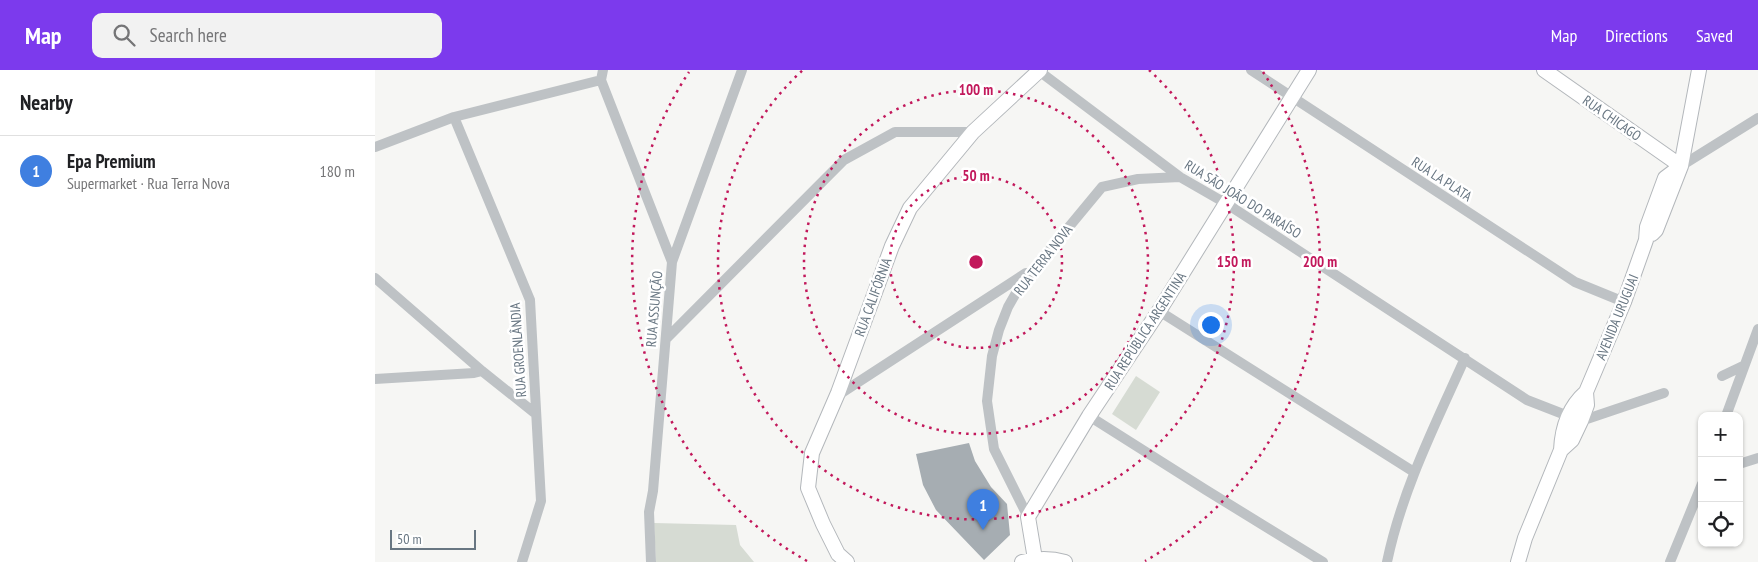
<!DOCTYPE html>
<html lang="en">
<head>
<meta charset="utf-8">
<style>
	:root { --surface:#fff; --page:#f2f2f2; --text:#202124; --muted:#757577; --line:#e0e0e0; --accent:#7c3aed }
	body { margin:0; font-family:"PT Sans Narrow",sans-serif; background:var(--page); color:var(--text) }
	.controls { position:absolute; right:15px; bottom:15px; display:grid; overflow:hidden; border-radius:10px; box-shadow:0 1px 4px #0004 }
	.controls button { width:45px; height:45px; display:grid; place-items:center; padding:0; border:0; border-bottom:1px solid var(--line); background:var(--surface); color:var(--text); font:25px sans-serif }
	.scale { position:absolute; left:15px; bottom:12px; width:86px; box-sizing:border-box; padding-left:5px; border:2px solid #687682; border-top:0; font-size:14px; line-height:18px; white-space:nowrap; color:#687682; -webkit-text-stroke:4px #fff; paint-order:stroke }
	.you { position:absolute; left:835px; top:254px; width:18px; height:18px; margin:-12px; border:4px solid #fff; border-radius:50%; background:#1a73e8; box-shadow:0 0 0 8px #1a73e833 }
	.badge { display:grid; place-items:center; width:32px; height:32px; border-radius:50%; background:var(--accent); color:#fff; font-size:16px; font-weight:700 }
	.pin { position:absolute; translate:-50% -41px; filter:drop-shadow(0 1px 2px #0008) }
	.pin::after { content:''; position:absolute; top:26px; width:18px; height:15px; background:inherit; clip-path:polygon(0 0,100% 0,50% 100%) }
	.list { margin:0; padding:0; list-style:none }
	h2 { display:flex; justify-content:space-between; align-items:center; height:65px; margin:0; padding:0 20px; font-size:21px }
	h2 small { font-size:16px; font-weight:400; color:var(--muted) }
	.list li { display:grid; grid-template-columns:32px 1fr auto; gap:15px; align-items:center; box-sizing:border-box; height:70px; padding:0 20px; border-top:1px solid var(--line) }
	.list b { display:block; font-size:19px; white-space:nowrap }
	.list p { margin:0; font-size:16px; white-space:nowrap; color:var(--muted) }
	.list em { font-size:16px; font-style:normal; color:var(--muted) }
	.icon { flex:none; width:28px; height:28px; fill:none; stroke:currentColor; stroke-width:2; stroke-linecap:round; stroke-linejoin:round }
	.map { position:relative; flex:none; width:1383px; height:492px; overflow:hidden }
	header { display:flex; align-items:center; gap:30px; box-sizing:border-box; height:70px; padding:0 25px; background:var(--accent); color:#fff }
	header strong { font-size:24px }
	nav { display:flex; gap:28px; margin-inline-start:auto; font-size:18px }
	.search { width:350px; height:45px; background:var(--page); display:flex; align-items:center; gap:12px; box-sizing:border-box; padding:0 18px; border-radius:10px; color:var(--muted); font-size:19px }
	main { display:flex }
	aside { flex:1; background:var(--surface) }
	.map>svg:first-child { display:block }
	.green { fill:#d6dbd3 }
	.building { fill:#a6adb2 }
	.lines { fill:none; stroke-linecap:round; stroke-linejoin:round }
	.secondary-casing { stroke:#b3b7bb; stroke-width:16 }
	.street { stroke:#bec2c5; stroke-width:10 }
	.secondary { stroke:#fff; stroke-width:14 }
	.ring { fill:none; stroke:#c2185b; stroke-width:2.5; stroke-dasharray:2.5 5 }
	.labels { text-anchor:middle; stroke-width:5; stroke-linejoin:round; paint-order:stroke }
	.street-label { font-size:14px; fill:#687682; stroke:#fff }
	.centre { fill:#c2185b; stroke:#fff; stroke-width:2.5 }
	.ring-label { font-size:15px; text-anchor:middle; font-weight:bold; fill:#c2185b; stroke:#fff; stroke-width:5; stroke-linejoin:round; paint-order:stroke }
</style>
</head>
<body>
<header>
<strong>Map</strong>
<div class="search"><svg class="icon" aria-label="search" viewBox="0 0 24 24"><circle cx="10" cy="10" r="6"/><path d="M15 15l6 6"/></svg>Search here</div>
<nav><a>Map</a><a>Directions</a><a>Saved</a></nav>
</header>
<main>
<aside>
<h2>Nearby<small></small></h2>
<ul class="list">
<li><span class="badge" style="background:#3f7fe0">1</span><div><b>Epa Premium</b><p>Supermarket · Rua Terra Nova</p></div><em>180 m</em></li>
</ul>
</aside>
<div class="map">
<svg width="1383" height="492" viewBox="0 0 1383 492">
	<rect width="100%" height="100%" fill="#f6f6f4"/>
	<path class="green" d="M761,306l24,16 -24,38 -24,-16z
		M279,453l82,2 4,20 14,17h-98z"/>
	<path class="building" d="M594,373l6,18 16,26 16,17 3,31 -26,25 -48,-50 -13,-25 -7,-31z"/>
	<g class="lines">
		<defs>
			<path id="secondary" d="M1169,0l137,96
				M1277,164l4,-4 25,-64 18,-96
				M1186,380l11,-10 9,-19 6,-16 -1,-13
				M660,489l-7,-42 61,-101 70,-105 150,-241
				M472,492l-9,-8 -15,-30 -15,-36 4,-35 26,-60 54,-147 18,-38 63,-76 67,-62
				M647,492c15,-4 29,-4 43,0
				M1143,492l7,-24 36,-88c1,-22 8,-43 25,-58l38,-90 22,-62 1,-13 18,-49 16,-12"/>
		</defs>
		<use href="#secondary" class="secondary-casing"/>
		<path class="street" d="M228,0l-2,10 71,182
			M876,0l324,212 49,20
			M664,1l141,106 47,27 300,196 54,21 83,-28
			M79,47l76,183 11,201 -19,61
			M0,77l79,-30 147,-37
			M1306,96l77,-48
			M0,208l107,93 54,43
			M784,241l255,161
			M291,269l178,-179 51,-28h78
			M1347,306l21,-10
			M0,309l99,-6 8,-2
			M463,323l5,-1 183,-119
			M714,346l117,74 117,72
			M1351,346l32,-87
			M1364,394l19,-6
			M653,447l-34,-68 -7,-48 5,-45 7,-26 9,-23 12,-21 82,-99 36,-8 42,-2
			M276,492l-2,-50 4,-21 19,-229 70,-192
			M1012,492c15,-72 48,-137 78,-204
			M1295,492l32,-78"/>
		<use href="#secondary" class="secondary"/>
	</g>
	<g class="ring">
		<circle cx="601" cy="192" r="86"/>
		<circle cx="601" cy="192" r="172"/>
		<path d="M774 0A258 258 0 1 1 428 0"/>
		<path d="M432 491A344 344 0 0 1 314 2M888 2A344 344 0 0 1 770 491"/>
	</g>
	<g class="labels">
		<g class="street-label">
			<text transform="translate(1237 48) rotate(35)" y="5">RUA CHICAGO</text>
			<text transform="translate(1067 109) rotate(33)" y="5">RUA LA PLATA</text>
			<text transform="translate(868 129) rotate(32)" y="5">RUA SÃO JOÃO DO PARAÍSO</text>
			<text transform="translate(668 190) rotate(-52)" y="5">RUA TERRA NOVA</text>
			<text transform="translate(498 227) rotate(-70)" y="5">RUA CALIFÓRNIA</text>
			<text transform="translate(279 239) rotate(-85)" y="5">RUA ASSUNÇÃO</text>
			<text transform="translate(1242 247) rotate(-68)" y="5">AVENIDA URUGUAI</text>
			<text transform="translate(770 261) rotate(-57)" y="5">RUA REPÚBLICA ARGENTINA</text>
			<text transform="translate(143 280) rotate(-94)" y="5">RUA GROENLÂNDIA</text>
		</g>
	</g>
	<circle cx="601" cy="192" r="8" class="centre"/>
	<g class="ring-label">
		<text x="601" y="25">100 m</text>
		<text x="601" y="111">50 m</text>
		<text x="859" y="197">150 m</text>
		<text x="945" y="197">200 m</text>
	</g>
</svg>
<div class="controls">
<button>+</button>
<button>−</button>
<button><svg class="icon" aria-label="locate" viewBox="0 0 24 24"><circle cx="12" cy="12" r="6"/><path d="M12 2v4M12 18v4M2 12h4M18 12h4"/></svg></button>
</div>
<div class="scale">50 m</div>
<div class="you"></div>
<div class="pin badge" style="left:608px;top:460px;background:#3f7fe0">1</div>
</div>
</main>
</body>
</html>
